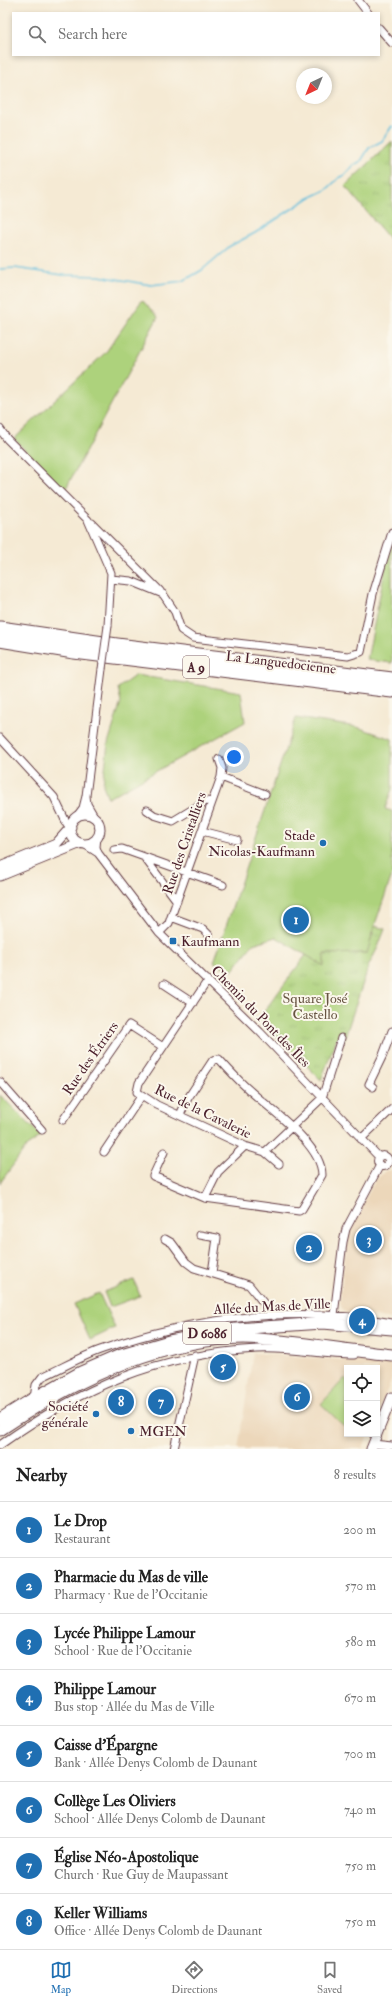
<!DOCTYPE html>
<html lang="en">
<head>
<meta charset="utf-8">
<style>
	:root { --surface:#fff; --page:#f6f6f6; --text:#222; --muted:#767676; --line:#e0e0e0; --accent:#1f6fb2 }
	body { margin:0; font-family:"IM FELL Double Pica",serif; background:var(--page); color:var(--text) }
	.controls { position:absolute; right:12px; bottom:12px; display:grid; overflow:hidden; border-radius:0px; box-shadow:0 2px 6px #0003 }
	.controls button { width:36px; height:36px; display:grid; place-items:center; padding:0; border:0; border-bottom:1px solid var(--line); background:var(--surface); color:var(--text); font:20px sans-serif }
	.compass { position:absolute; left:296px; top:68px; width:36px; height:36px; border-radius:50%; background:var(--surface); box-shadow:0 2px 6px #0003; rotate:223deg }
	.you { position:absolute; left:234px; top:757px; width:14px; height:14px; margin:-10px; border:3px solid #fff; border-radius:50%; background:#1a73e8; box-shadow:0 0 0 6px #1a73e833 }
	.badge { display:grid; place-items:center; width:26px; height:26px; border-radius:50%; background:var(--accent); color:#fff; font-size:13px; font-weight:700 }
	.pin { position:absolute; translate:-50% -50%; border:2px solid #fff; box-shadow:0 1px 4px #0006 }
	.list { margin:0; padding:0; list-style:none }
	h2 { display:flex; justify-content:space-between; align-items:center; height:52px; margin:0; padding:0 16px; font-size:17px }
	h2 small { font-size:13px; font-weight:400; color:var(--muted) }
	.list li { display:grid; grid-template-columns:26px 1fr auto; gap:12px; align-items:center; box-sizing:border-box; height:56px; padding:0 16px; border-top:1px solid var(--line) }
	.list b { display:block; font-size:15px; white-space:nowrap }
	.list p { margin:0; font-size:13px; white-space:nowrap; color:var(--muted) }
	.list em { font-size:13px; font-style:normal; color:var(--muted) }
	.icon { flex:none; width:22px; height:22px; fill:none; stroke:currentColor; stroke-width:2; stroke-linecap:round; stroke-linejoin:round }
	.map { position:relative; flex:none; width:392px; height:1449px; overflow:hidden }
	.search { position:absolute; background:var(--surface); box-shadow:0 2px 6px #0003; left:12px; right:12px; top:12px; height:44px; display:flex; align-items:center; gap:10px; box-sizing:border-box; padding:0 14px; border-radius:0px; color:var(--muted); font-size:15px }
	.sheet { height:500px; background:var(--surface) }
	nav { display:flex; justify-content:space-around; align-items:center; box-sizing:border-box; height:56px; border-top:1px solid var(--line); background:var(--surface); font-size:11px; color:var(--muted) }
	nav a { display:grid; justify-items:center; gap:2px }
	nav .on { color:var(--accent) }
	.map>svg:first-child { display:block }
	.built { fill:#ecd7ba }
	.green { fill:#add27c; stroke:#7c7854 }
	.park { fill:url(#park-tufts); stroke:#7c7854 }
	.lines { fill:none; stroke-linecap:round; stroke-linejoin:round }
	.stream { stroke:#5fbedd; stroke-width:1.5 }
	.minor-casing { stroke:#643d44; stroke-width:9 }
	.tertiary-casing { stroke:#643d44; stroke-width:11 }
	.primary-casing { stroke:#643d44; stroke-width:13 }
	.motorway-casing { stroke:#643d44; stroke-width:15 }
	.minor { stroke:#fff; stroke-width:7 }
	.tertiary { stroke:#fff; stroke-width:9 }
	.primary { stroke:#fff; stroke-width:11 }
	.motorway { stroke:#fff; stroke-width:13 }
	.minor-bridge-casing { stroke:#643d44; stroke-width:9; stroke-linecap:butt }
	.minor-bridge { stroke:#fff; stroke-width:7 }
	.poi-dot { fill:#1f6fb2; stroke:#fbf7ec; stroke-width:1.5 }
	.labels { text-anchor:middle; stroke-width:4; stroke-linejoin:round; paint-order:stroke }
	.shield { fill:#fbf7ec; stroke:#7f6065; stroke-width:1 }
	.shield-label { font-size:13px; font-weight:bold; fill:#4a1f2b }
	.street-label { font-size:14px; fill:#4a1f2b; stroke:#fbf7ec }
	.poi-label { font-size:14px; fill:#4a1f2b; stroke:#fbf7ec; text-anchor:end }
	.park-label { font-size:14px; fill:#685543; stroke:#fbf7ec }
</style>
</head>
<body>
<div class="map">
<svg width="392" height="1449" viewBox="0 0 392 1449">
	<defs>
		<pattern id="park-tufts" width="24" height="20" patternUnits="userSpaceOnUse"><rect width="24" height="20" fill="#add27c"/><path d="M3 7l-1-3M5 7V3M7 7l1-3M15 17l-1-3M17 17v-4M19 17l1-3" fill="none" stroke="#96b46b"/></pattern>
	</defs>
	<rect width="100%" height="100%" fill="#fbf7ec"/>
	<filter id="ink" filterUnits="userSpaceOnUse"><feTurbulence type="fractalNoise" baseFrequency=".025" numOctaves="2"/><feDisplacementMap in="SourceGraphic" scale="8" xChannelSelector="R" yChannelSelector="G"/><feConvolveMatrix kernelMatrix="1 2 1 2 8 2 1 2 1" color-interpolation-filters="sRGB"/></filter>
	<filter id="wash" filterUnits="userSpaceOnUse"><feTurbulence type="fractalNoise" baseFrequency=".012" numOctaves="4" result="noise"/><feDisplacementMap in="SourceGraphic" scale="16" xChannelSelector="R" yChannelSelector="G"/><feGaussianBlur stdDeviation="0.9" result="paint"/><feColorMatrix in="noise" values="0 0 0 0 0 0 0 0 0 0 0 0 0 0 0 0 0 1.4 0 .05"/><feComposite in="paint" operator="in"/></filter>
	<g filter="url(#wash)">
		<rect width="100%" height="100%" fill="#f5ead4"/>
		<path class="built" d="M392,1170v149l-46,-7 -5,-5 -1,-5 7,-68 28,-53 10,-10z
			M253,1353l139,11v14l-15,37v-47h-30v66h22l-7,15h-124z"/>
		<path class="green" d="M142,300l16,17 -93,173 -51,-51 92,-87z
			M391,539h1v124l-25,-3z
			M136,675l105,17 4,30 -137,76 -5,-13 5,-42 13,-41 -3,-14z
			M296,718l61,9 35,12v50l-7,20 7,2v64l-21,61 2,1 -6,16 -42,1 -1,12 -48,-29 -23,7 -21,27 -18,-9z
			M0,1095l41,41 -14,10 -27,37z
			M134,1280l6,16 -30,11 -6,-15z
			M99,1293l16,35 -25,12 -16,-36z
			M345,1378l2,2v49l-26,-25z"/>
		<path class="park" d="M392,141v101l-47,-56z
			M375,926l10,3 -7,18 -9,18 -25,75 -7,-2 -16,42 -62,-62 47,-63 18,11v-12l43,-1z"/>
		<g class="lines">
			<path class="stream" d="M0,269l15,-1 48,7 36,1 52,9 32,-4 19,-11 28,-24 25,-13 52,-34 19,-9 13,-12 6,-3 9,-10 7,-4 8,-13 13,-7 10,-15"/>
		</g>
	</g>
	<g filter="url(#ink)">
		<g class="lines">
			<defs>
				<path id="minor" d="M358,0l10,13
					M379,28l13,15
					M0,429l7,10 81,81 23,53 -3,53
					M92,523l68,68
					M111,579l20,2 32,13 12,18 6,18 12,8 155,18 13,-4 12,-58 19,-62
					M0,738l54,59 13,27h4
					M221,777l44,17
					M86,796l16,-127
					M147,810l7,5 19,6 33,-20 6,1
					M77,816l6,-8 3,-12 1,8 8,14
					M202,831l35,9
					M97,837l-1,10 2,6 61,80 101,99 119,125
					M84,844l14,9
					M114,850l8,-1 101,36
					M144,857l33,44
					M171,917l32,12 6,6
					M159,933l10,-10 2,-6 50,-140 1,-9 -3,-9
					M208,980l-69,103 -2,9 20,13 88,41 20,6 57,-54 19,-60
					M164,984l29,19
					M0,1082l42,48
					M373,1087l-4,-3 14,-29 9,-24
					M63,1120l66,-95 34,22
					M361,1139l31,-30
					M104,1152l38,-57
					M164,1152l-11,24 52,22 94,13 3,-2 20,-34c0,-31 -54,-67 -75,-87 -10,-9 -19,-19 -28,-29l-6,1 -25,38 -8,17
					M265,1152l14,12
					M377.5 1161a5.5 5.5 0 1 1 11 0a5.5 5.5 0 1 1-11 0Z
					M205,1198l13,-26 27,-26
					M200,1235l17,3 -5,35
					M165,1239l7,4 14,19 8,6 55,17 25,31
					M334,1315l9,-73 3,-13 34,-64
					M34,1398l2,-13 6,-8c20,-9 40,-21 61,-28 90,-32 194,-44 289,-26
					M373,1444l19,2
					M0,1445c80,-57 158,-91 257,-96 32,-2 65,6 97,6
					M174,1449l21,-94"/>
				<path id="tertiary" d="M70 829a15 15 0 1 1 30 0a15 15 0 1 1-30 0Z
					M0,867l56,-23 15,-17
					M0,876l81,-33
					M371,1449l21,-52"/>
				<path id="primary" d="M0,1419l34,-21 47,-26 37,-16 51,-15 67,-12 87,-6 69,6
					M0,1430c70,-47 158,-91 244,-92 12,0 25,2 36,3 38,4 75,10 112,14"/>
				<path id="motorway" d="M0,628l117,17 275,34
					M0,640l74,12 318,39"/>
			</defs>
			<use href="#minor" class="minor-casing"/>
			<use href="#tertiary" class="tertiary-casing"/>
			<use href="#primary" class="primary-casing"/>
			<use href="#motorway" class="motorway-casing"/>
			<use href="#minor" class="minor"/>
			<use href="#tertiary" class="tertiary"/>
			<use href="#primary" class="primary"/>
			<use href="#motorway" class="motorway"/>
			<defs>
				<path id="minor-bridge" d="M102,669l6,-43"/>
			</defs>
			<use href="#minor-bridge" class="minor-bridge-casing"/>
			<use href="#minor-bridge" class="minor-bridge"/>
		</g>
	</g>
	<g class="poi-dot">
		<circle cx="323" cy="843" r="4"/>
		<rect x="169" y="937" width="8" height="8" rx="2"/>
		<circle cx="96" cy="1414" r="4"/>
		<circle cx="131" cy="1431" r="4"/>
	</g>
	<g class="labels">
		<g class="shield">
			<rect x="183" y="656" width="26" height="22" rx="3"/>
			<rect x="183" y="1322" width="48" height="22" rx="3"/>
		</g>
		<g class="shield-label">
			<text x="196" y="672">A 9</text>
			<text x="207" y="1338">D 6086</text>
		</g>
		<g class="street-label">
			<text transform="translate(281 662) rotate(7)" y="5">La Languedocienne</text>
			<text transform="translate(184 843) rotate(-71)" y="5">Rue des Cristalliers</text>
			<text transform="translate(261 1016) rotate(46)" y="5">Chemin du Pont des Îles</text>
			<text transform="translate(90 1058) rotate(-55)" y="5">Rue des Étriers</text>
			<text transform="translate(203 1111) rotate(26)" y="5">Rue de la Cavalerie</text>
			<text transform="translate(272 1306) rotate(-3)" y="5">Allée du Mas de Ville</text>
		</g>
		<g class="poi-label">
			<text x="315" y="840">Stade<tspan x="315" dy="16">Nicolas-Kaufmann</tspan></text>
			<text x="181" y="946" text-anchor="start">Kaufmann</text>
			<text x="88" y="1411">Société<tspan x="88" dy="16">générale</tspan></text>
			<text x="139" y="1436" text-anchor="start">MGEN</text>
		</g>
		<g class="park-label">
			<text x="315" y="1003">Square José<tspan x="315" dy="16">Castello</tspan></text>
		</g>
	</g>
</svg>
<div class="controls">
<button><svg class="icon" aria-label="locate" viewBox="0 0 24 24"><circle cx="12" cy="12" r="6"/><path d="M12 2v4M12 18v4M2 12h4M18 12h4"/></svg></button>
<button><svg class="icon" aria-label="layers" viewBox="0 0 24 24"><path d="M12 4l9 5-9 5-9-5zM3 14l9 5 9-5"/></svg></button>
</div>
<svg class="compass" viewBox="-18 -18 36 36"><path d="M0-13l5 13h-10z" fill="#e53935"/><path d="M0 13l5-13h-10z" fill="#767676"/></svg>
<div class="you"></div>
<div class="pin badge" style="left:296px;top:920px">1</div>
<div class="pin badge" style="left:309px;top:1248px">2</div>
<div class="pin badge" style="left:369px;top:1240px">3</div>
<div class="pin badge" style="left:362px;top:1321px">4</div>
<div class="pin badge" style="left:223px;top:1367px">5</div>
<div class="pin badge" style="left:297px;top:1397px">6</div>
<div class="pin badge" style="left:161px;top:1402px">7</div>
<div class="pin badge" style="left:121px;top:1402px">8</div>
<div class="search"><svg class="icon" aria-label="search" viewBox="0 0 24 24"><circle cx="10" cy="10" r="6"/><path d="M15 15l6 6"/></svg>Search here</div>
</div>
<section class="sheet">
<h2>Nearby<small>8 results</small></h2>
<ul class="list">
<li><span class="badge">1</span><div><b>Le Drop</b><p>Restaurant</p></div><em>200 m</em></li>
<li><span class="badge">2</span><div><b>Pharmacie du Mas de ville</b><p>Pharmacy · Rue de l'Occitanie</p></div><em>570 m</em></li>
<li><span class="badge">3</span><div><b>Lycée Philippe Lamour</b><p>School · Rue de l'Occitanie</p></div><em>580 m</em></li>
<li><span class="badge">4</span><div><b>Philippe Lamour</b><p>Bus stop · Allée du Mas de Ville</p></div><em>670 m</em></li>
<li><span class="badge">5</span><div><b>Caisse d'Épargne</b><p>Bank · Allée Denys Colomb de Daunant</p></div><em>700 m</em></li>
<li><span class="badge">6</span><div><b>Collège Les Oliviers</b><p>School · Allée Denys Colomb de Daunant</p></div><em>740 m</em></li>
<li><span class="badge">7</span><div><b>Église Néo-Apostolique</b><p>Church · Rue Guy de Maupassant</p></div><em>750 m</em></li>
<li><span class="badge">8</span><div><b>Keller Williams</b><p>Office · Allée Denys Colomb de Daunant</p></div><em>750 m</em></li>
</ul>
</section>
<nav>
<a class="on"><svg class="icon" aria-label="map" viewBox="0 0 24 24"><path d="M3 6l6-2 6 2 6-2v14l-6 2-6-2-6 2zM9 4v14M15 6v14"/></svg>Map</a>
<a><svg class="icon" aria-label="directions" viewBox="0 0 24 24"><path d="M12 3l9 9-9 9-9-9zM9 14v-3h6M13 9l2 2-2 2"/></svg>Directions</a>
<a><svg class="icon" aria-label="saved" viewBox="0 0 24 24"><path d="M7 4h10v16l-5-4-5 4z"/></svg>Saved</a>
</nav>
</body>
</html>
